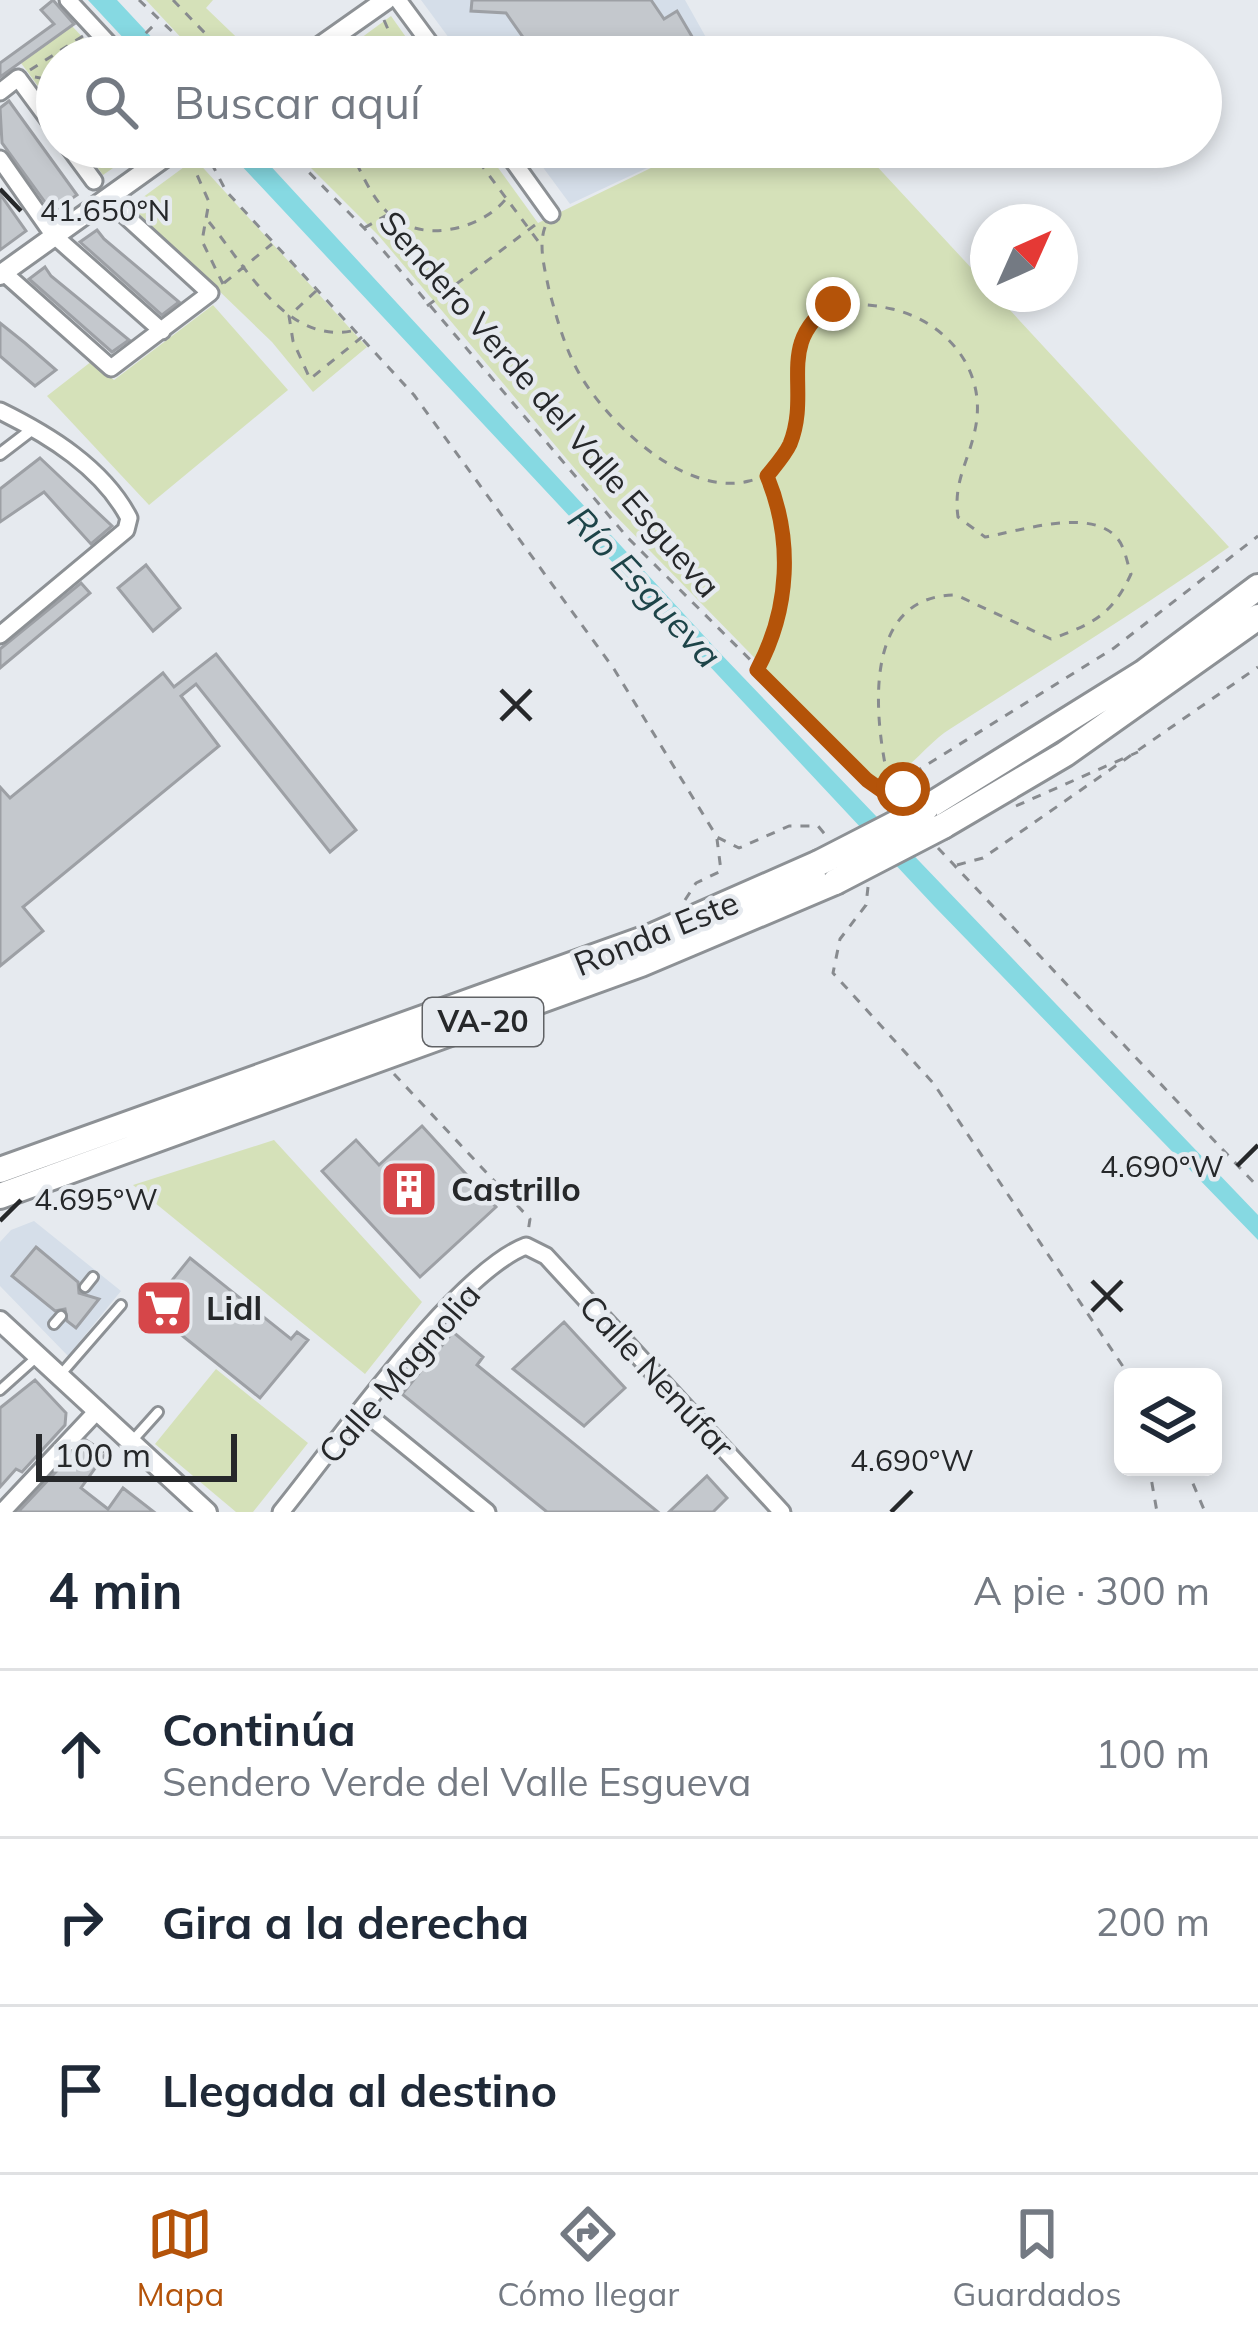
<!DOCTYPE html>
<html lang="es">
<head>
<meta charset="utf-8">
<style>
	:root { --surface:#fff; --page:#f6f6f7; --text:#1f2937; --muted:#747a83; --line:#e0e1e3; --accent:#b45309 }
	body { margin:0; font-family:Mulish,sans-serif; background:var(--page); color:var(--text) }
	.controls { position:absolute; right:36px; bottom:36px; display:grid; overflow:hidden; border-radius:18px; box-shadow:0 6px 18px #0003 }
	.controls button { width:108px; height:108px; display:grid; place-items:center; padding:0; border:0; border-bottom:3px solid var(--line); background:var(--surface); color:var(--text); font:60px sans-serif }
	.compass { position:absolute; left:970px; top:204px; width:108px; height:108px; border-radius:50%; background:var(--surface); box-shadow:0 6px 18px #0003; rotate:45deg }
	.scale { position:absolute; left:36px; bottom:30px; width:201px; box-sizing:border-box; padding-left:12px; border:6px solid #26282a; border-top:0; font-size:33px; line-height:42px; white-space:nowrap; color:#26282a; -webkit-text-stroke:9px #e6eaef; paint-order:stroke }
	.stop { position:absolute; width:36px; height:36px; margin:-27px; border:9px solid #b45309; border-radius:50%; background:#fff }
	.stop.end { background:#b45309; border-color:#fff; box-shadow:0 3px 12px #0008 }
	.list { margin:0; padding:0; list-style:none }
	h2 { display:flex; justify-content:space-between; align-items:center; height:156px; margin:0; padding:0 48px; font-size:51px }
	h2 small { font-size:39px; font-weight:400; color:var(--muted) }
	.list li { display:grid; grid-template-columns:78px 1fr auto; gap:36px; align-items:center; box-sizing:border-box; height:168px; padding:0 48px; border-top:3px solid var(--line) }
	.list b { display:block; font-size:45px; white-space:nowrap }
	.list p { margin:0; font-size:39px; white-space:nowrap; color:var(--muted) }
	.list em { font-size:39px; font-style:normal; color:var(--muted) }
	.icon { flex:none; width:66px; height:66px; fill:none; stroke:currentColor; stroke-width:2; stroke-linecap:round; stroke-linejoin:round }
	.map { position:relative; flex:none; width:1258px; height:1512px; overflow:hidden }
	.search { position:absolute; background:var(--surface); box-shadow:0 6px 18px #0003; left:36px; right:36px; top:36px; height:132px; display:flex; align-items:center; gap:30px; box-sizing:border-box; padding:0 42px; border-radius:66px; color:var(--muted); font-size:45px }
	.sheet { height:660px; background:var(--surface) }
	nav { display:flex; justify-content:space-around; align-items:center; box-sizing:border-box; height:168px; border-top:3px solid var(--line); background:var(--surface); font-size:33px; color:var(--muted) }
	nav a { display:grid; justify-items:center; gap:6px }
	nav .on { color:var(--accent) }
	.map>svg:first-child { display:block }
	.built { fill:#d5dee9 }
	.green { fill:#d5e1b9 }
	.water { fill:#86d9e2 }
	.building { fill:#c4c8cd; stroke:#9da0a5; stroke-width:3 }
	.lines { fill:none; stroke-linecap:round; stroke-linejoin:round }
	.service-casing { stroke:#8d9195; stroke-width:14 }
	.pedestrian-casing { stroke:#8d9195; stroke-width:16 }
	.minor-casing { stroke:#8d9195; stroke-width:21 }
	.tertiary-casing { stroke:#8d9195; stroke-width:24 }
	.trunk-casing { stroke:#8d9195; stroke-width:30 }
	.path { stroke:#888b8f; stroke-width:3; stroke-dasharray:9 9; stroke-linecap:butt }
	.service { stroke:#fff; stroke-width:8 }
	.pedestrian { stroke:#fff; stroke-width:10 }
	.minor { stroke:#fff; stroke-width:15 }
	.tertiary { stroke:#fff; stroke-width:18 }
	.trunk { stroke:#fff; stroke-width:24 }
	.trunk-bridge-casing { stroke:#8d9195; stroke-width:30; stroke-linecap:butt }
	.trunk-bridge { stroke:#fff; stroke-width:24 }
	.route { stroke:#b45309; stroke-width:15 }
	.ticks { fill:none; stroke:#26282a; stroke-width:4.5 }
	.labels { text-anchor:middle; stroke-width:9; stroke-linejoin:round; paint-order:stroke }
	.shield { fill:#e6eaef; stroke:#606265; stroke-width:3 }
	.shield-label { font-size:30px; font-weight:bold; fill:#26282a }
	.street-label { font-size:33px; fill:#26282a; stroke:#e6eaef }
	.poi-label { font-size:33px; font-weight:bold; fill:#26282a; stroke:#e6eaef; text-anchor:start }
	.water-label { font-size:36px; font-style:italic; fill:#1d4448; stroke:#e6eaef }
	.ticks-label { font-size:30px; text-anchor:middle; fill:#26282a; stroke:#e6eaef; stroke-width:9; stroke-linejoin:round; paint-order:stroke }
</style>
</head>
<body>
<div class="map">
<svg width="1258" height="1512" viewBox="0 0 1258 1512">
	<rect width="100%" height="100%" fill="#e6eaef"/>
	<path class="built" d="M421,0h264l32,57h-254z
		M528,147h164l-122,57z
		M34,1221l87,70 -53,65 -68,-70v-44l11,-12z"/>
	<path class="green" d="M146,0h67l-7,8 51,49h-58z
		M391,16l29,41h-85z
		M72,26l29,31h-44v55l-36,-49z
		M83,147h60l-40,28z
		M290,147h193l55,76 156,-76h165l129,139v8h7l234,253c-91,64 -186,122 -279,182 -27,17 -41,46 -74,53l-268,-274 -229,-272z
		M195,159l172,188 -54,45 -41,-50 -141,-136z
		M213,305l75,85 -139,115 -102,-109 45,-35 22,19z
		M274,1140l148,162 -57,72 -232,-189z
		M216,1369l92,74 -55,69h-17l-81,-68z"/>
	<path class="water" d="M88,0h29l53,57h-29z
		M224,147h29l465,504 540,564v25l-323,-333z"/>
	<path class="building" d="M53,0l21,24 -74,53v-14l54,-39 -13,-14z
		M472,0h179l13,19 13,-8 17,29 -29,17h-128l-31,-44 -35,-2z
		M9,101l68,94 -25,17 -50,-69 -2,-35z
		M0,194l26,37 -26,19z
		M97,230l7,9 75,63 -17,13 -82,-73z
		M45,267l6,9 78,64 -17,12 -83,-73z
		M0,323l25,20 31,27 -21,16 -35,-30z
		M40,458l72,68 -21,18 -47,-52 -44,30v-33z
		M146,565l34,43 -27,23 -35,-43z
		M81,583l9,10 -90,75v-19z
		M216,654l140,176 -26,22 -134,-168 -15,12 38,50 -196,161 20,24 -43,35v-179l10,11 153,-125 11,14z
		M422,1126l74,81 -76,70 -98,-106 34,-31 23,25z
		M36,1247l42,35 1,11 20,6 -23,29 -9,-7 -2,-12 -10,2 -43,-35z
		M190,1258l101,81 6,-7 11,8 -48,58 -111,-89z
		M564,1322l61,66 -41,38 -71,-57z
		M453,1332l30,25 -6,8 181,147h-111l-145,-118z
		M35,1380l31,33 -1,12 -43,47 -6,-3 -16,18v-79z
		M86,1440l20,13 -25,35 27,21 15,-21 31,24h-136z
		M707,1476l20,22 -14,14h-44z"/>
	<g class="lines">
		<defs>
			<path id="service" d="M85,1287l8,-10
				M54,1324l7,-8
				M61,1374l60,-69
				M0,1390l38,-34
				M132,1441l26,-29"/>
			<path id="pedestrian" d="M0,454l34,-26"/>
			<path id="minor" d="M68,0l53,57
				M398,0l42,57
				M0,92l18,-14 39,53
				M69,147l25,34
				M503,147l48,67
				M0,159l54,77
				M59,240l103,91
				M3,272l108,96 99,-75 -104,-95
				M0,411c49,24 103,57 129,107l-3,12 -126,105
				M363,1411l124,101
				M2,1512l96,-102
				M281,1512c53,-65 174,-239 245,-266l20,10 236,256"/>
			<path id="tertiary" d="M305,57l81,-57
				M0,275l179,-128
				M0,1321l207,191"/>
			<path id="trunk" d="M926,808l217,-135 115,-86
				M943,826l122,-72 193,-137
				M0,1170l655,-235 164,-72
				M0,1196l641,-232 194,-82"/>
		</defs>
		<use href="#service" class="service-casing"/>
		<use href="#pedestrian" class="pedestrian-casing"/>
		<use href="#minor" class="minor-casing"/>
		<use href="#tertiary" class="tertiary-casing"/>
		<use href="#trunk" class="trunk-casing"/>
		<path class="path" d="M139,0l60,57
			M173,0l55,57
			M384,20l16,37
			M133,46l23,-23
			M279,57l10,-7
			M30,70l53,-34
			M35,77l22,4
			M96,147l2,16
			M203,147l23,44 188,204 200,274 103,168 22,11 50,-22h29l10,12
			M284,147l80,81 264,310 266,265
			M349,147c10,21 21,48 38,65 32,33 93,18 118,-12
			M468,147l73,98
			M190,159l19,43 -7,39 21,43
			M209,222c38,46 79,125 147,108
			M545,227c-7,19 0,43 4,63 8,29 16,59 31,85 30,50 105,122 169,106 103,-25 -23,-209 143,-172 56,13 96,63 83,121 -7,33 -22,52 -17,87l27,20c35,-6 106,-30 132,1 8,9 10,25 14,36 -19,41 -38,50 -80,65l-95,-44c-98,0 -81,131 -66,192
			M364,228l23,-13
			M224,283l48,-39
			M316,291l-27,25 4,25 17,38 52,-42
			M427,306l112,-84
			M757,670c33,-60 36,-130 11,-193
			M899,784l16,7
			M883,792l231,-144 144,-112
			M1016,806l122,-54
			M938,848l320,339
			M957,865l26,-7 275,-191
			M868,887l-2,18 -26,34 -7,34 101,111 196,293
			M685,900l11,-17 25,-12 -4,-32
			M394,1074l136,145 -2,13
			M1156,1467l-6,5 7,40
			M1186,1467l19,45"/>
		<use href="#service" class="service"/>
		<use href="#pedestrian" class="pedestrian"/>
		<use href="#minor" class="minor"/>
		<use href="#tertiary" class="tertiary"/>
		<use href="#trunk" class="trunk"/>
		<defs>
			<path id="trunk-bridge" d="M819,863l107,-55
				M835,882l108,-56"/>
		</defs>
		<use href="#trunk-bridge" class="trunk-bridge-casing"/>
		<use href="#trunk-bridge" class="trunk-bridge"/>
	</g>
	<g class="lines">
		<path class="route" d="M833,304c-59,39 -21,85 -43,140 -5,11 -15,22 -23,32 26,63 23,133 -10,194l110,110 17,12 14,-10 5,7"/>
	</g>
	<path class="ticks" d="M0,189l21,22M501,690l30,30M501,720l30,-30M1237,1166l21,-21M0,1221l21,-21M1092,1281l30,30M1092,1311l30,-30M891,1512l21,-21"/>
	<defs>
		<symbol id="building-square" viewBox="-11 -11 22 22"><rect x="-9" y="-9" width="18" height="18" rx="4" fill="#d64649" stroke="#e6eaef"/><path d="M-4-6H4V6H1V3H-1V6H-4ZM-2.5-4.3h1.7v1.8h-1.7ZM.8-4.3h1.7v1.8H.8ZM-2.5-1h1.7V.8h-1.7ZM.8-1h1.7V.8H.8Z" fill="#fff"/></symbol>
		<symbol id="supermarket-square" viewBox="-11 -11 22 22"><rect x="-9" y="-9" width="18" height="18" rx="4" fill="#d64649" stroke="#e6eaef"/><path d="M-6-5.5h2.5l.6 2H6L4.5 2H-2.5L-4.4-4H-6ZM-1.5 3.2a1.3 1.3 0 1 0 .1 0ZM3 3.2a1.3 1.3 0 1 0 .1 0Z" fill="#fff"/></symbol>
	</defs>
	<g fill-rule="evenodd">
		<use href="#building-square" x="376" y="1156" width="66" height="66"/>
		<use href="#supermarket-square" x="131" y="1275" width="66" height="66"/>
	</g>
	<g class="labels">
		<rect class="shield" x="423" y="998" width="120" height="48" rx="9"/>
		<g class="shield-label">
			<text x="483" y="1032">VA-20</text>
		</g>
		<g class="street-label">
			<text transform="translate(550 404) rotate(49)" y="12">Sendero Verde del Valle Esgueva</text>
			<text transform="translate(656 933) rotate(-22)" y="12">Ronda Este</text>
			<text transform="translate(399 1373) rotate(-49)" y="12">Calle Magnolia</text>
			<text transform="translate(657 1376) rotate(47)" y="12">Calle Nenúfar</text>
		</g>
		<g class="poi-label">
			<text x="451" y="1201">Castrillo</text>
			<text x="206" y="1320">Lidl</text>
		</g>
		<g class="water-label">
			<text transform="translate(645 587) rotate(47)" y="13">Río Esgueva</text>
		</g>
	</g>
	<g class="ticks-label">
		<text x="105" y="221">41.650°N</text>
		<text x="1162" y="1177">4.690°W</text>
		<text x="96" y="1210">4.695°W</text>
		<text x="912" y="1471">4.690°W</text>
	</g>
</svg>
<div class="controls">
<button><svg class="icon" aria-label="layers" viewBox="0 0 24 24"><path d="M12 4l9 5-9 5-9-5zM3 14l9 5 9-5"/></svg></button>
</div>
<svg class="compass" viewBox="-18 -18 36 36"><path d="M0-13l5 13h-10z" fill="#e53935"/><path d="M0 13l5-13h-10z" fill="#747a83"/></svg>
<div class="scale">100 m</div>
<div class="stop" style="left:903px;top:789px"></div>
<div class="stop end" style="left:833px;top:304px"></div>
<div class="search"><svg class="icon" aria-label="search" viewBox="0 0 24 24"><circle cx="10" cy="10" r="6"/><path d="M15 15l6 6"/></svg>Buscar aquí</div>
</div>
<section class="sheet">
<h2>4 min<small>A pie · 300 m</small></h2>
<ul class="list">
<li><svg class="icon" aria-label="ahead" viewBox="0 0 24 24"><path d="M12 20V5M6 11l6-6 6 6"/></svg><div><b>Continúa</b><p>Sendero Verde del Valle Esgueva</p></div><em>100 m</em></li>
<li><svg class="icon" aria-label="right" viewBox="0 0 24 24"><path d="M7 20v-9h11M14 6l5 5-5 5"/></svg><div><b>Gira a la derecha</b></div><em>200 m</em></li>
<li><svg class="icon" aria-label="arrive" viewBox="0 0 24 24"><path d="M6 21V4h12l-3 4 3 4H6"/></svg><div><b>Llegada al destino</b></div></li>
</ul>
</section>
<nav>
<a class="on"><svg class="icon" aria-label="map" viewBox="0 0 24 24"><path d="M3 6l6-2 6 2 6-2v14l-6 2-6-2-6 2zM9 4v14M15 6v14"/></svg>Mapa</a>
<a><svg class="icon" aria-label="directions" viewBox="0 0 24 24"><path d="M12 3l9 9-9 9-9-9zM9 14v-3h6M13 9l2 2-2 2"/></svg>Cómo llegar</a>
<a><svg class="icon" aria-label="saved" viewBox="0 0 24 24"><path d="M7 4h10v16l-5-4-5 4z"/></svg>Guardados</a>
</nav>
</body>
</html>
